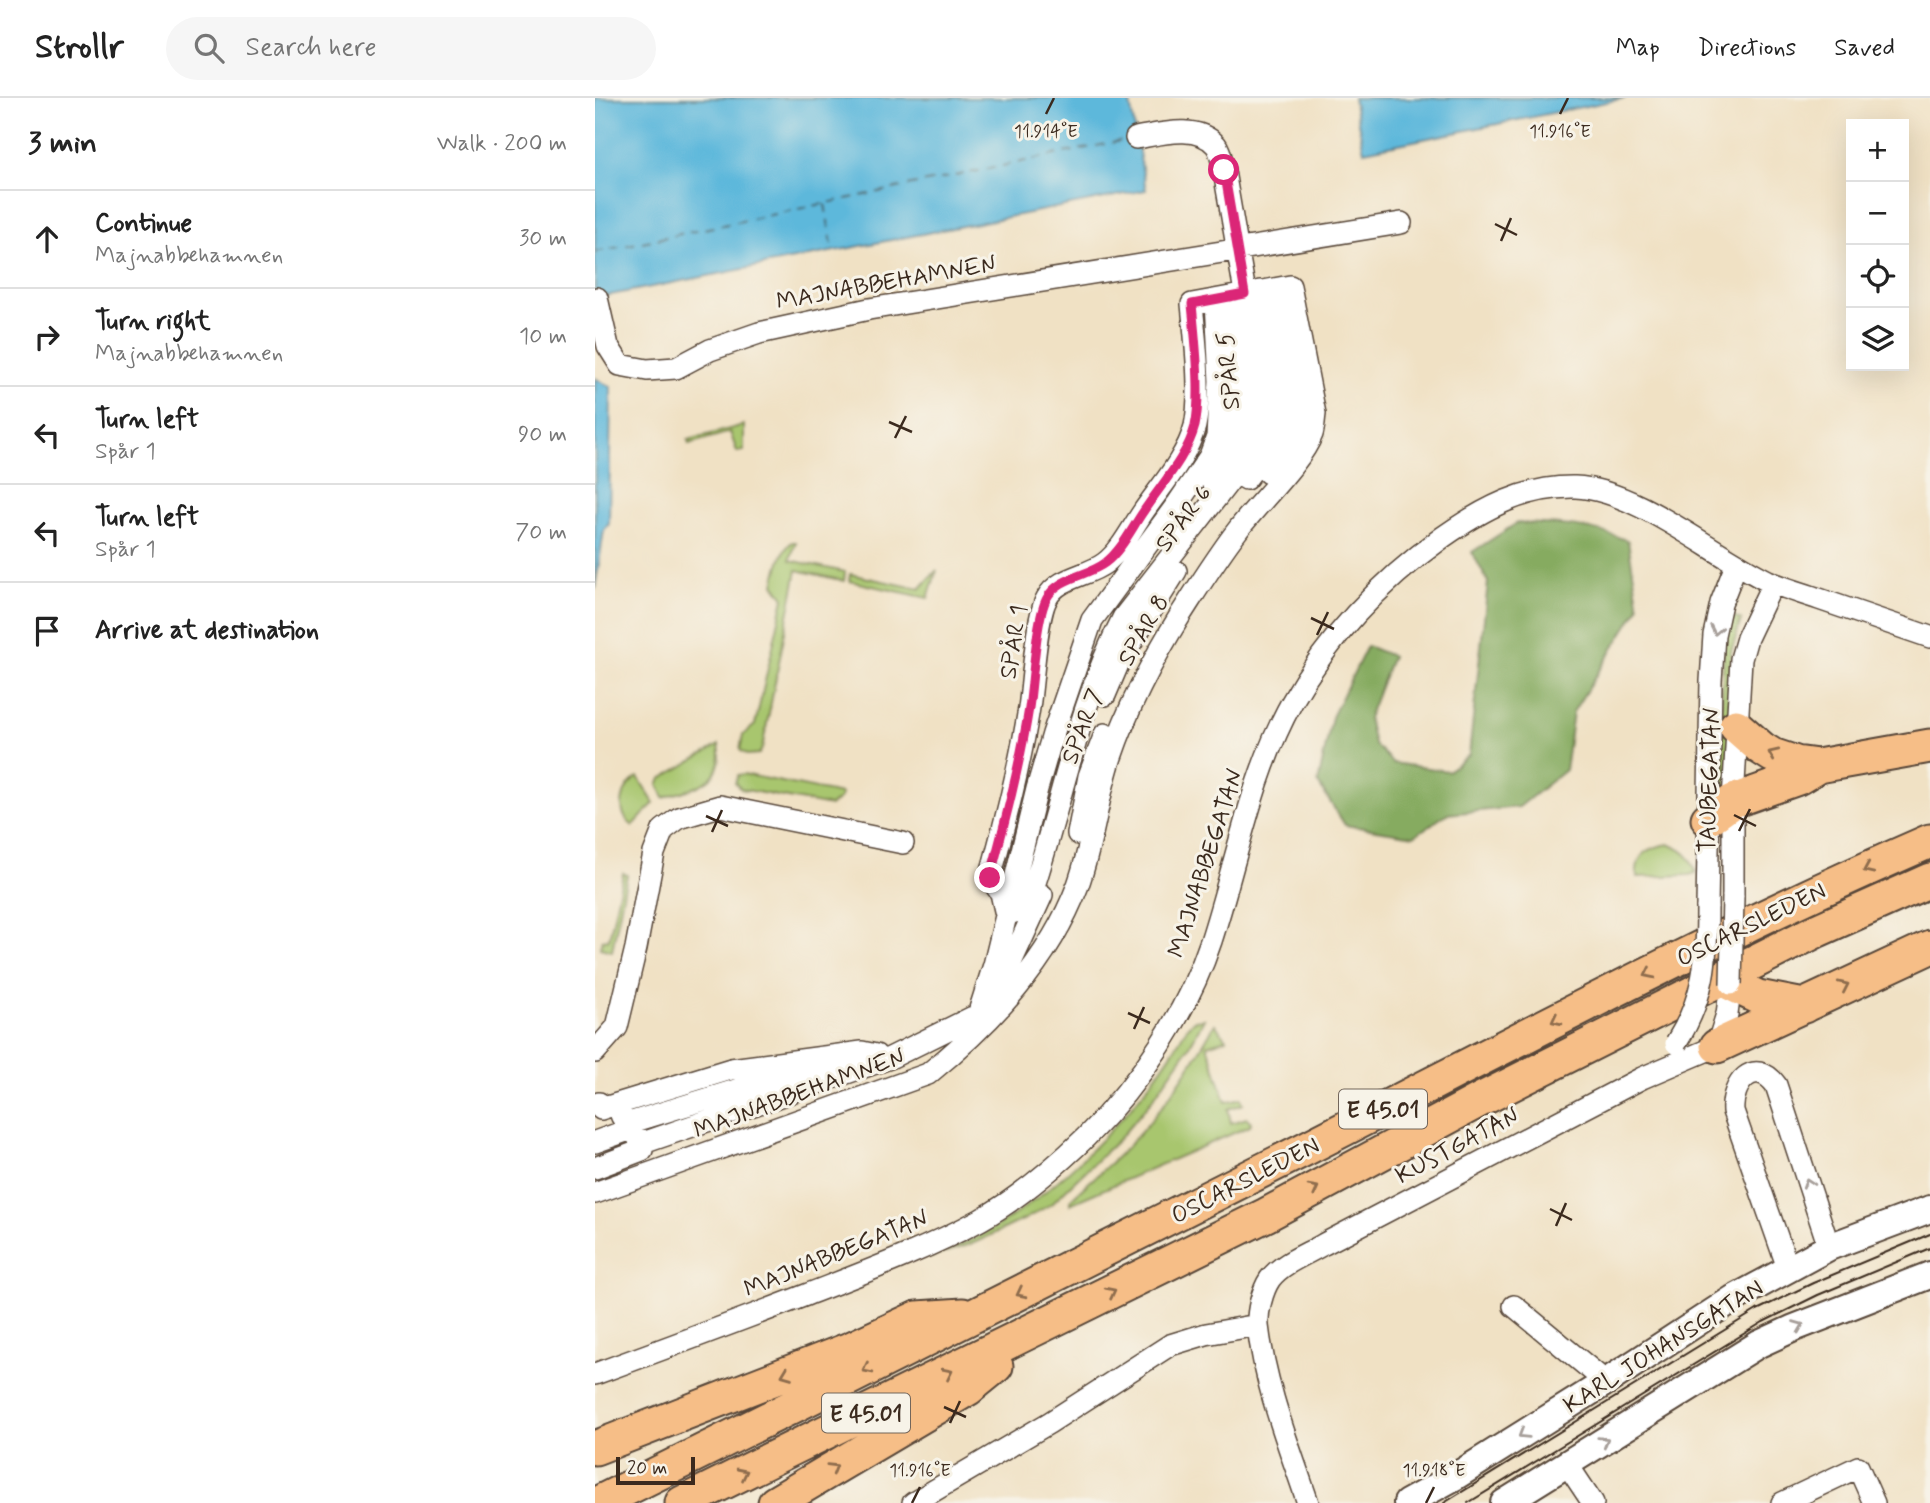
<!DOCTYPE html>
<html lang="en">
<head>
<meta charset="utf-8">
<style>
	:root { --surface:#fff; --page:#f6f6f6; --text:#222; --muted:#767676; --line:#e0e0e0 }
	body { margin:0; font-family:Mynerve,sans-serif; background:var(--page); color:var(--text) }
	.controls { position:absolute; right:21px; top:21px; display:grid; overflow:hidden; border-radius:0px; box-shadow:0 7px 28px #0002 }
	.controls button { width:63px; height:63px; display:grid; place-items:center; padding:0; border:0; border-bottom:2px solid var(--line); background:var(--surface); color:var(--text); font:35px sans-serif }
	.scale { position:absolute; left:21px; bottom:18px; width:79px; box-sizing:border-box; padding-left:7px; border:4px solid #3b2a1e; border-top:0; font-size:19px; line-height:24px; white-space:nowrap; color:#3b2a1e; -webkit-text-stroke:5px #f7f3e8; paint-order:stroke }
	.stop { position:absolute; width:21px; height:21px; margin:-16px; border:5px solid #db2777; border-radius:50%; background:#fff }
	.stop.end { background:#db2777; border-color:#fff; box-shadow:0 2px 7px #0008 }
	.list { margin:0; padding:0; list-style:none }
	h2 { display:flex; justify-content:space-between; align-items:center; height:91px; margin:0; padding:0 28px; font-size:30px }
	h2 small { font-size:23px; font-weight:400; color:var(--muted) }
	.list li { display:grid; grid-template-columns:46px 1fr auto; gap:21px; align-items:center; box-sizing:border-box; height:98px; padding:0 28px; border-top:2px solid var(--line) }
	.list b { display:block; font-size:26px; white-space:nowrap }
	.list p { margin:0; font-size:23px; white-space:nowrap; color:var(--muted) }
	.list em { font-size:23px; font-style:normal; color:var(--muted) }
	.icon { flex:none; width:38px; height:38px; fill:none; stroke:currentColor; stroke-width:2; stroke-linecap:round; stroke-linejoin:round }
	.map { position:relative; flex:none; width:1335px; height:1405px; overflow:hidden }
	header { display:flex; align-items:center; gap:42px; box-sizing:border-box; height:98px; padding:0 35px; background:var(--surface); border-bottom:2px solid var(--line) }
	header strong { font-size:33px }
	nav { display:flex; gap:38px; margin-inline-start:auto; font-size:24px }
	.search { width:490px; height:63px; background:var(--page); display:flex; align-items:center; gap:18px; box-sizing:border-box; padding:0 24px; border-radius:38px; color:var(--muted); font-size:26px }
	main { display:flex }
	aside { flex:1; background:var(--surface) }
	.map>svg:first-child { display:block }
	.green { fill:#a8c66e; stroke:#727846; stroke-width:2 }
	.forest { fill:#86ab61; stroke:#606a40; stroke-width:2 }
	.water { fill:#5db8db; stroke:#4c717c; stroke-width:2 }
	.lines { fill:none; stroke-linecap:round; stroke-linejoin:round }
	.ferry { stroke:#455557; stroke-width:2; stroke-dasharray:9 7; stroke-linecap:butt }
	.minor-casing { stroke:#564537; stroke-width:24 }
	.tertiary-casing { stroke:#564537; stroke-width:30 }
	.trunk-casing { stroke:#564537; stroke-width:37 }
	.minor { stroke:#fff; stroke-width:21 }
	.tertiary { stroke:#fff; stroke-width:26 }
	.trunk { stroke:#f6be87; stroke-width:33 }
	.tram { stroke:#3b2a1e; stroke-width:2 }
	.minor-bridge-casing { stroke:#564537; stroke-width:24; stroke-linecap:butt }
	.minor-bridge { stroke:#fff; stroke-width:21 }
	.oneway { stroke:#a79f9a }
	.oneway2 { stroke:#8f6d4d }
	.route { stroke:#db2777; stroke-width:9 }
	.ticks { fill:none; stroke:#3b2a1e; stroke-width:2.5 }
	.labels { text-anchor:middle; stroke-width:6; stroke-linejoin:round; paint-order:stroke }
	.shield { fill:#f7f3e8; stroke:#73665b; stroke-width:2 }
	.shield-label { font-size:23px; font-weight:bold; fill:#3b2a1e }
	.street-label { font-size:24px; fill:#3b2a1e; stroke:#f7f3e8 }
	.ticks-label { font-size:18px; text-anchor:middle; fill:#3b2a1e; stroke:#f7f3e8; stroke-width:6; stroke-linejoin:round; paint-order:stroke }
</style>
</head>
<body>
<header>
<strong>Strollr</strong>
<div class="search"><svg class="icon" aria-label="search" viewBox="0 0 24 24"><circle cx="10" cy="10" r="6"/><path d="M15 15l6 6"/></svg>Search here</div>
<nav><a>Map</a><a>Directions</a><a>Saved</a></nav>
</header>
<main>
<aside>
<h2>3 min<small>Walk · 200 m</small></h2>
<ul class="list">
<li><svg class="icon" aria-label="ahead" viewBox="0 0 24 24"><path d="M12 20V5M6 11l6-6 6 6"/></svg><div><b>Continue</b><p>Majnabbehamnen</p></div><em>30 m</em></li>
<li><svg class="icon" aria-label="right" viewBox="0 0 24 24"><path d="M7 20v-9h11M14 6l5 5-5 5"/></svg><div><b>Turn right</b><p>Majnabbehamnen</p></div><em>10 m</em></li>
<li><svg class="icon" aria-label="left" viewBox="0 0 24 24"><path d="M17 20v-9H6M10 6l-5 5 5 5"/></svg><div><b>Turn left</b><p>Spår 1</p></div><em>90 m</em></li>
<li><svg class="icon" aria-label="left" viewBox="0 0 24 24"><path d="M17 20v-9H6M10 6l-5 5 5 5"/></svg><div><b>Turn left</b><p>Spår 1</p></div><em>70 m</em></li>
<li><svg class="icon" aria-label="arrive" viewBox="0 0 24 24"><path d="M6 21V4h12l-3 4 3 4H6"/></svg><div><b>Arrive at destination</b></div></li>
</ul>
</aside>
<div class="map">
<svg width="1335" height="1405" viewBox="0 0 1335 1405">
	<rect width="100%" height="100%" fill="#f7f3e8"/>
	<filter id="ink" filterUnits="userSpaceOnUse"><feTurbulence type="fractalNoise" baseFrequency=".0143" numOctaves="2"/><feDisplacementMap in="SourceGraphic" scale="14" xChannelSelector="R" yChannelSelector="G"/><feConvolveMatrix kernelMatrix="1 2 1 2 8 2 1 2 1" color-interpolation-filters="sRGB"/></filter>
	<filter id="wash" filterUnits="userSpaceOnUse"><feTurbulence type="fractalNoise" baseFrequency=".00686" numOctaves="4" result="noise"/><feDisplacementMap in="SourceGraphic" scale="28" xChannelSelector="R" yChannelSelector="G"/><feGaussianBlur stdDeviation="1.57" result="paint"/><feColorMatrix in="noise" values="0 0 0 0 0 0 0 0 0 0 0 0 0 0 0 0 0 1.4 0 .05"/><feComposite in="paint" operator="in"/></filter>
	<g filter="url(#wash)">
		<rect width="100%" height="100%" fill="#f0e1c4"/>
		<path class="green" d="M149,327v26l-7,1 -7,-20 -41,12 -1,-4z
			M197,444h4l-6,18 55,12 -1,9 -47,-11 -35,179 -3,5 -12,1 -7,-5 3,-15 12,-10 29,-127 -10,-14c4,-15 6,-32 18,-42z
			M342,472l-9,28 -79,-17 1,-7 70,15z
			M1138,518l8,4 -10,32 -3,133 -9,7 5,-152z
			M124,647c7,40 -27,42 -55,53l-6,-14 3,-5z
			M148,676l98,20 -1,4 -10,8 -89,-17 -6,-6 3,-8z
			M43,679l16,26 -21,23c-18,-13 -12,-39 5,-49z
			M1074,746c15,7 23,13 27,29l-7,2 -52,2c-2,-22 12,-30 32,-33z
			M28,775l4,2 -15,76 -12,-3 2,-8 7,-1z
			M609,921l-15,28 -37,53 -32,38 -69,66 -26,15 -51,24 -45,15c23,-10 47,-19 68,-32 71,-44 151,-127 191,-200l7,-6z
			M620,926l11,15 -19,6 19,57 15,-4 2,6 -15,5 3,14 16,-5 4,4 -1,4 -180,78v-4c20,-19 41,-36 60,-56 34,-35 61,-77 85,-120z"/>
		<path class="forest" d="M922,425c38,1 76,2 111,18l11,66 -66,105 -8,58 -46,37 -72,7 -33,22 -69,-11 -27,-42 14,-66 35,-71 25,10 -24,62 6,26 19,19 55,8 21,-16 19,-173 -16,-30z"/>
		<path class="water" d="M0,0h534l17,92 -551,108z
			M758,0h273l-262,53z
			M0,280l16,9 -2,137 -5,6 -9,59z"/>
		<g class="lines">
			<path class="ferry" d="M230,106l8,47
				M0,154l530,-112"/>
		</g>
	</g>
	<g filter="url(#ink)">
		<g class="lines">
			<defs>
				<path id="minor" d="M2,200l11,48 12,19 27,5 29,-2 34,-18 49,-17 110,-24 532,-86
					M673,375l21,-30 9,-34 -24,-120
					M651,381c52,-65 30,-115 14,-188
					M617,384c38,-48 25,-116 19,-172
					M510,597l14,-33 57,-91
					M483,736l11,-58 16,-42
					M1138,799v-96l8,-142 6,-21 26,-55
					M1112,810l4,-227 3,-46 7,-32 15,-38
					M411,817l17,-6 8,-14c31,-92 47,-190 92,-277l111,-143c24,-39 27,-62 24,-107l-34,-197c-2,-8 -3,-20 -8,-26 -19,-22 -56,-11 -80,-7
					M405,907l9,-38 33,-72
					M385,911l14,-44 43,-176 16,-55 39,-114 86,-117 32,-47 7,-19 3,-56 -4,-81
					M0,954l22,-25 19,-79 18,-95 9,-23 16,-12 41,-12 183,37
					M22,1006l114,-35 131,-17 14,3
					M0,1007l4,-2 2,6 16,-5 5,13
					M37,1024l107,-33 91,-23
					M0,1044l39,-14
					M45,1046l250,-86 83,-41
					M0,1070l47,-18 -4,-13
					M0,1095l333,-119c63,-51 121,-112 150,-189 15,-42 19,-86 33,-128 17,-50 42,-98 70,-143 18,-28 36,-57 56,-83 20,-27 64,-68 75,-97 2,-6 2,-14 3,-20l-25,-128 -98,18c3,33 10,90 3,122 -8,31 -34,60 -52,86 -11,16 -22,39 -38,51 -17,13 -47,14 -58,35 -11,19 -14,84 -18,110 -9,58 -24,114 -39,170l11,15 5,22
					M1193,1170l-55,-157c-2,-27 21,-55 43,-26l53,162
					M919,1208l92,76
					M0,1276c71,-26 141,-52 211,-79 59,-23 119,-45 174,-75 39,-22 74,-52 106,-83 54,-54 101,-124 125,-196 26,-80 40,-165 81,-239 37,-66 90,-121 151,-165 40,-28 82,-51 132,-50 61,2 137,67 193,94 16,7 34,12 51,18 37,13 74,25 111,38
					M972,1366l26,39
					M318,1405l136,-80 121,-78 36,-11 52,-9
					M713,1405c-19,-57 -43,-117 -50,-177 -1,-14 4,-35 12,-47 12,-16 37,-25 54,-35l318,-166 75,-32 10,-32 4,-30
					M1187,1405l76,-36 16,36"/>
				<path id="tertiary" d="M812,1405l49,-27 150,-94 127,-83 96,-52 101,-38
					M909,1405l255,-159 35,-16 136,-53"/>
				<path id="trunk" d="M1141,628l25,22 11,7 24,8 22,3 112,-20
					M1113,721l25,-18 65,-23 20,-12
					M1136,886l27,13 46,9
					M1122,948l213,-99
					M0,1350l255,-99 67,-31 46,-3
					M3,1405c237,-117 473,-235 709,-355 206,-105 411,-215 623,-307
					M87,1405l584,-288 214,-115 338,-170 112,-50
					M180,1405l194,-115 27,-22"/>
			</defs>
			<use href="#minor" class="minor-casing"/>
			<use href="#tertiary" class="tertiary-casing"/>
			<use href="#trunk" class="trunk-casing"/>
			<use href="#minor" class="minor"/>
			<use href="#tertiary" class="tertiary"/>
			<use href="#trunk" class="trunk"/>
			<path class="tram" d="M849,1405l313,-193 56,-27 117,-49
				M873,1405l295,-181 55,-27 112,-47"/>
			<defs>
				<path id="minor-bridge" d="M1136,886l2,-87
					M1081,945c29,-46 31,-83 31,-135"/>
			</defs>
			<use href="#minor-bridge" class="minor-bridge-casing"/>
			<use href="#minor-bridge" class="minor-bridge"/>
		</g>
		<defs><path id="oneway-chevron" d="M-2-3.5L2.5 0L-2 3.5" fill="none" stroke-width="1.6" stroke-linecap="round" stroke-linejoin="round" transform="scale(1.75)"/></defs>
		<g class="oneway">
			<use href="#oneway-chevron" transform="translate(1121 532) rotate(101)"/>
			<use href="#oneway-chevron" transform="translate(1213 1085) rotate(-108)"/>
			<use href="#oneway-chevron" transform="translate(1204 1228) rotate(-22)"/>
			<use href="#oneway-chevron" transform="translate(928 1336) rotate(148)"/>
			<use href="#oneway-chevron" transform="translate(1009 1343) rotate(-32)"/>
		</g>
		<g class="oneway2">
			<use href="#oneway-chevron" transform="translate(1178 656) rotate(-156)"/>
			<use href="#oneway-chevron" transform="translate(1273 771) rotate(156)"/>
			<use href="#oneway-chevron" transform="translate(1054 876) rotate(154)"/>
			<use href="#oneway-chevron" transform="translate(1249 888) rotate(-25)"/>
			<use href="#oneway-chevron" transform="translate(961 922) rotate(153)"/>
			<use href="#oneway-chevron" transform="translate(719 1091) rotate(-28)"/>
			<use href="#oneway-chevron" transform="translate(516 1194) rotate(-27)"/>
			<use href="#oneway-chevron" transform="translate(426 1195) rotate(153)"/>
			<use href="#oneway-chevron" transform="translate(272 1271) rotate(154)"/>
			<use href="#oneway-chevron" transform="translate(353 1275) rotate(-26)"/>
			<use href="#oneway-chevron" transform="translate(191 1276) rotate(159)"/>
			<use href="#oneway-chevron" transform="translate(238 1370) rotate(-31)"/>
			<use href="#oneway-chevron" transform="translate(148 1375) rotate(-26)"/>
		</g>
	</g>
	<g class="lines" filter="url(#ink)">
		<path class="route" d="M395,780c15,-56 30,-113 39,-170 4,-26 7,-91 18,-110 11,-21 41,-22 58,-35 16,-12 27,-35 38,-51 17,-26 44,-55 52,-86 7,-31 0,-89 -3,-122l53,-10 -21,-124"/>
	</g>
	<path class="ticks" d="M451,16l8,-16M965,16l8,-16M900,126l22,11M906,143l10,-23M294,324l23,10M300,340l11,-22M716,520l23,11M722,537l11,-23M1139,717l22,11M111,718l22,10M1144,733l11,-22M117,734l10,-22M533,915l22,10M539,931l10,-22M955,1111l22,11M961,1128l10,-23M349,1309l22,10M355,1325l10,-22M317,1405l8,-16M831,1405l8,-16"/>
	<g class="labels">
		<g class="shield">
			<rect x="744" y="991.5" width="88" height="39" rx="5"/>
			<rect x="227" y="1295.5" width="88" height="39" rx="5"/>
		</g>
		<g class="shield-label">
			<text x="788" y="1019">E 45.01</text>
			<text x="271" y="1323">E 45.01</text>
		</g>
		<g class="street-label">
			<text transform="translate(291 184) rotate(-10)" y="8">MAJNABBEHAMNEN</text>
			<text transform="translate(633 273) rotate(-95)" y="8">SPÅR 5</text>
			<text transform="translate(588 420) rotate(-53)" y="8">SPÅR 6</text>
			<text transform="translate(548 532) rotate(-60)" y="8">SPÅR 8</text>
			<text transform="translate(418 544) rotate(-81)" y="8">SPÅR 1</text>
			<text transform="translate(487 628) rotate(-69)" y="8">SPÅR 7</text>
			<text transform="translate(1114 682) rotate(-88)" y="8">TAUBEGATAN</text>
			<text transform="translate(610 765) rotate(-72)" y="8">MAJNABBEGATAN</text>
			<text transform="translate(1156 826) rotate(-26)" y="8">OSCARSLEDEN</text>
			<text transform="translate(204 995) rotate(-20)" y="8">MAJNABBEHAMNEN</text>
			<text transform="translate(862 1047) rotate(-28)" y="8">KUSTGATAN</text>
			<text transform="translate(650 1082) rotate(-27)" y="8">OSCARSLEDEN</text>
			<text transform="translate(241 1155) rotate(-22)" y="8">MAJNABBEGATAN</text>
			<text transform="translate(1068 1248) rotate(-32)" y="8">KARL JOHANSGATAN</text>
		</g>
	</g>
	<g class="ticks-label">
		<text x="451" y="39">11.914°E</text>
		<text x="965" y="39">11.916°E</text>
		<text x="839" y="1378">11.918°E</text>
		<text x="325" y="1378">11.916°E</text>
	</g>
</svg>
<div class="controls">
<button>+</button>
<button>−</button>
<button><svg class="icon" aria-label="locate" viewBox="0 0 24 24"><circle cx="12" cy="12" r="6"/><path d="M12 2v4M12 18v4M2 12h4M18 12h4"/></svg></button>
<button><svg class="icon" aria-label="layers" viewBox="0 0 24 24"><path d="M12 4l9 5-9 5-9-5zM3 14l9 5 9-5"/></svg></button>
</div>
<div class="scale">20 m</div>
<div class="stop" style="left:629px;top:72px"></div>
<div class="stop end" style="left:395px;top:780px"></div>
</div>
</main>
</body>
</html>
